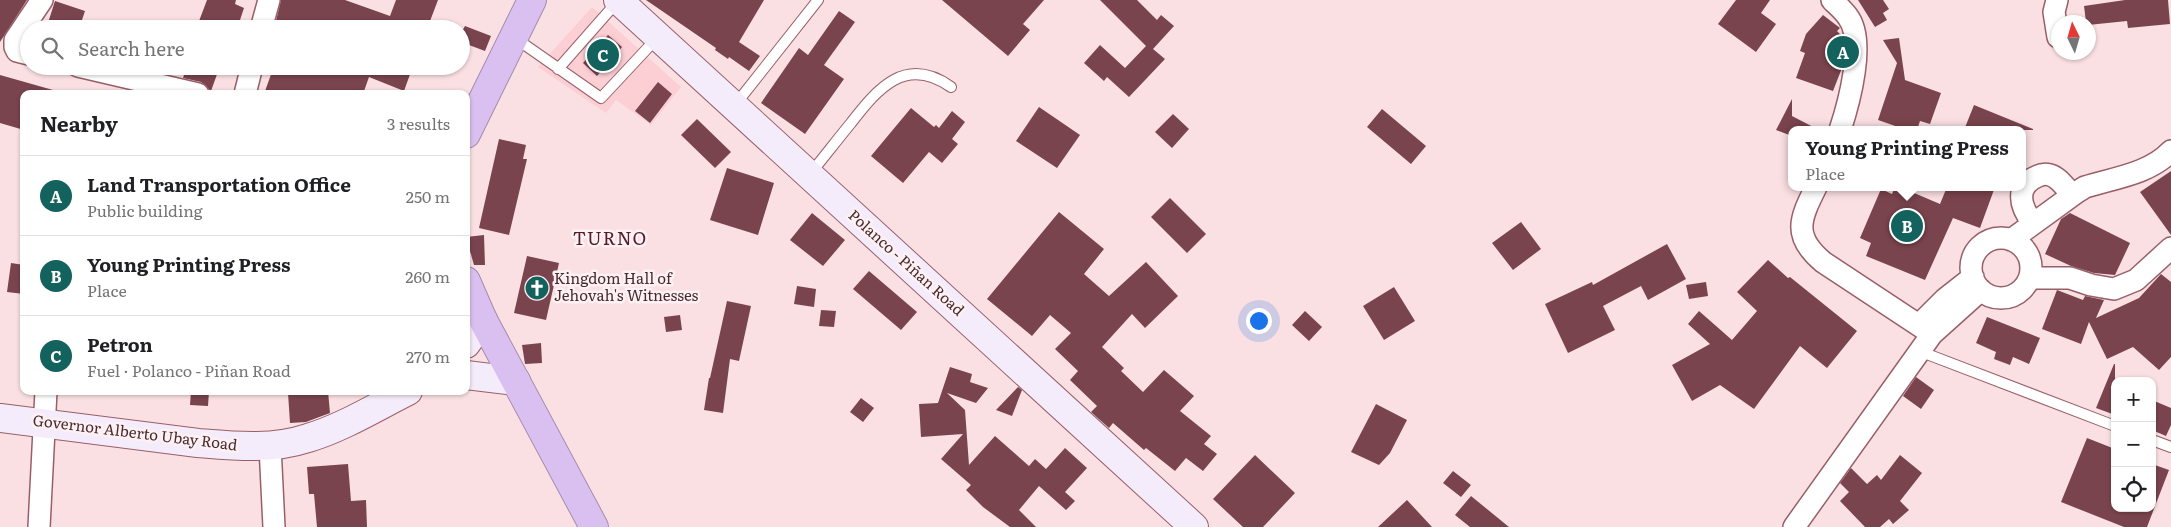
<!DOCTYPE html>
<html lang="en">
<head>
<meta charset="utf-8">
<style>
	:root { --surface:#fff; --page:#f2f2f2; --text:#202124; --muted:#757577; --line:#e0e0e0; --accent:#14625e }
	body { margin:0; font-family:Literata,serif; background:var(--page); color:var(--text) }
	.controls { position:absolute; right:15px; bottom:15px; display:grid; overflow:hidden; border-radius:10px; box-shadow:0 1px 4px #0004 }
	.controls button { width:45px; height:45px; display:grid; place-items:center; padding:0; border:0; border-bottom:1px solid var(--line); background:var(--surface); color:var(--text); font:25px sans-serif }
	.compass { position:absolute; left:2051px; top:15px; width:45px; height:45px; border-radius:50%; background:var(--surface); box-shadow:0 1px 4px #0004; rotate:355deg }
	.you { position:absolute; left:1258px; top:320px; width:18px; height:18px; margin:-12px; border:4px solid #fff; border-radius:50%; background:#1a73e8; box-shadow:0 0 0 8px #1a73e833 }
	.badge { display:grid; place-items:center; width:32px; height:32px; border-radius:50%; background:var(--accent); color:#fff; font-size:16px; font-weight:700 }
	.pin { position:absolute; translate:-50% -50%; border:2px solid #fff; box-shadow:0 1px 5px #0006 }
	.popup { position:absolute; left:1788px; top:126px; width:238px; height:65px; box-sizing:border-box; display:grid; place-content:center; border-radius:10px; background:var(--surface); filter:drop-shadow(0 1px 4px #0005); font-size:16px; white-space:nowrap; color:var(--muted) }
	.popup b { font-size:19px; color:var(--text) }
	.popup::after { content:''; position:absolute; left:50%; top:100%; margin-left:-10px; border:10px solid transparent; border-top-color:var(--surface) }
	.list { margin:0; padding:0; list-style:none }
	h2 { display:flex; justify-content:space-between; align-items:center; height:65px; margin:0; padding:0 20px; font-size:21px }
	h2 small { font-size:16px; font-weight:400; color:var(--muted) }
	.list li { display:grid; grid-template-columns:32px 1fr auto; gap:15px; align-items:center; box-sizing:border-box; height:80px; padding:0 20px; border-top:1px solid var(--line) }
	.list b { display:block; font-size:19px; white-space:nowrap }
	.list p { margin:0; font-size:16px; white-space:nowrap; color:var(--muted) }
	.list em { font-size:16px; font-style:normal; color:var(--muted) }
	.icon { flex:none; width:28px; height:28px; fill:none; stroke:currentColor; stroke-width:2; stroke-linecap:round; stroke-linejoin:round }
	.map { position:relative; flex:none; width:2171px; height:527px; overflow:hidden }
	.search { position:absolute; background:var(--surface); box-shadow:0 1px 4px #0004; left:20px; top:20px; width:450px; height:55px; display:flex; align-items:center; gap:12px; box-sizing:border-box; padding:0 18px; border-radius:28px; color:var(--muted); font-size:19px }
	.panel { position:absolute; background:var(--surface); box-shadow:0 1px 4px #0004; left:20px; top:90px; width:450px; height:305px; border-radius:10px }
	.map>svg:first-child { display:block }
	.built { fill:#fccfd5 }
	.building { fill:#7a444e }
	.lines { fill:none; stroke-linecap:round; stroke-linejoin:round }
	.lane-casing { stroke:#985f69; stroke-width:12 }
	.street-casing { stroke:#985f69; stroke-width:24 }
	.secondary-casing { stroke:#985f69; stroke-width:30 }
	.highway-casing { stroke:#a58cad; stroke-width:30 }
	.lane { stroke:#fff; stroke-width:10 }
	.street { stroke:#fff; stroke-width:21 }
	.secondary { stroke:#f4ecfa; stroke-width:28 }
	.highway { stroke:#d9c0f0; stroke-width:28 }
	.labels { text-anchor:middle; stroke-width:5; stroke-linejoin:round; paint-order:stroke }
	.street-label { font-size:15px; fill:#452c30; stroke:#fff1f3 }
	.poi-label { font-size:15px; fill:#452c30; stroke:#fff1f3; text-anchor:start }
	.quarter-label { font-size:18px; letter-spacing:1px; fill:#521f2a; stroke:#fff1f3 }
</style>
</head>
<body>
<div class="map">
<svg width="2171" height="527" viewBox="0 0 2171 527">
	<rect width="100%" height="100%" fill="#fbe0e3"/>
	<path class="built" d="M592,7l89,80 -30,38 -35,-25 -10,13 -68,-46z"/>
	<path class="building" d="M0,0h27l-27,42z
		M207,0h29l-1,4 9,4 -7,21h-41z
		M281,0h64l45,16 6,-16h42l-11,29h-153z
		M646,0h118l-25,42 21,14 -11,15 -20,-14 -1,2 -13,-9 1,-2z
		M942,0h102l-21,24 7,6 -22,26z
		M1100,0h37l20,20 4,-5 13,11 -21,23 12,10 -36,38 -22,-20 -3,4 -20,-18 16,-18 25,23 21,-22z
		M1736,0h34l-9,13 15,11 -20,28 -38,-28z
		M1858,0h25l6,9 -6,4 4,7 -12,7z
		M2125,0h43l2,24 -42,4 -1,-7 -39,4v-3h-2l-2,-16z
		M55,1l30,10 -6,18h-33z
		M839,11l16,11 -31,43 20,14 -39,55 -44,-31 38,-55 9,7z
		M1823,15l17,13 -3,3 5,5 1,4 -10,11 10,5 -1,12 -9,23 -37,-13 9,-25 -5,-2 6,-17z
		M465,26l26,10 -6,15 -24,-9v-9z
		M608,35l14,12 -25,29 -14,-13z
		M1899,38l6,42 36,13 -11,31 -10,-3 -3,9h-10l-29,-10 19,-57 -14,-23z
		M187,66h33l-9,25 -10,-9 -18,-4z
		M274,66h139l-9,25 -35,-14 -6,17h-99z
		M0,75l53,15 -1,4h-28v36l-24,-7z
		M658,82l14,12 -22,29 -15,-12z
		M1792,99v17l27,14h-27v6l-16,-6z
		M1974,105l59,24v1h-69z
		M1039,107l41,28 -23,33 -41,-27z
		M911,108l23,19 2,-2 3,3 13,-17 13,11 -13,17 6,5 -16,19 -13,-11 -26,31 -32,-27z
		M1382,109l44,37 -15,18 -44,-37z
		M1173,114l16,15 -17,19 -17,-16z
		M697,119l34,33 -16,16 -34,-33z
		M499,139l27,6 -3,14h4l-18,76 -30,-7z
		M727,168l47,15 -16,52 -48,-15z
		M2171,171v64l-31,-43z
		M1895,187h5l40,17 7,-17h48l-15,41 -27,-10 -28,62 -59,-24 5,-13 -11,-5 21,-49 11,5z
		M1170,198l36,36 -19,19 -36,-36z
		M1059,212l45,37 -20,25 25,22 37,-34 32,34 -33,32 -13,-14 -30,33 22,21 -3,3 22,21 21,-22 30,26 -14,15 31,25 -7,8 13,10 -14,17 -17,-13 -11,13 -29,-23 -2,2 -31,-27 -4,5 -18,-16 6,-6 -27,-26 8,-9 -23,-22 16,-16 -21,-18 -18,21 -45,-37z
		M812,213l33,27 -22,26 -33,-26z
		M2070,213l60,30 -15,32 -21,-2 -23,-7 -26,-12 16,-35z
		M1521,222l20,27 -28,21 -21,-27z
		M484,235l1,30h-11l-8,-28z
		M1667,244l19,35 -38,21 -7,-14 -38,20 12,24 -47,23 -23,-49 47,-22 1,3z
		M527,256l32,7 -13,57 -32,-7z
		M1768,260l20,18 2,-1 67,54 -30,37 -27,-22 -46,63 -34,-24 -28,16 -20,-36 38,-21 -22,-20 11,-13 33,29 25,-29 -20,-19z
		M11,263l13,2v29l-17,-2z
		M869,271l48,41 -16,18 -48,-41z
		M2161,274l10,8v75l-12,13 -26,-23 -26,12 -18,-37 -8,22 -39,-15 15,-39 26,10 2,-4 19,4 -8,18 43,-20z
		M1706,282l2,14 -19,3 -3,-14z
		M797,286l19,3 -2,18 -20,-3z
		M1394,287l21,34 -31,19 -21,-34z
		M727,301l24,5 -12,55 -9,-2 -7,54 -19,-3 5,-32h1z
		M821,310l15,1 -2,16 -15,-1z
		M1305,311l17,16 -13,14 -17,-16z
		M680,315l2,15 -16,2 -2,-15z
		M1987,317l53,21 -11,26 -16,-7 -3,8 -16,-6 2,-7 -20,-9z
		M541,343l1,20 -17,1 -3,-19z
		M2114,364h1v51l-19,-7z
		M950,367l22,7 -2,8 18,6 -12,15 -29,-10 18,17 4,55 26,-29 34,30 6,-7 11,10 19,-21 22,20 -22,24 10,9 -9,9 -27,-24 -20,24 17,17h-26l-27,-20 -17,-17 5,-5 -30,-26 22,-25 -42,3 -2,-33 19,-1z
		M1916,377l18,13 -13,19 -18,-13z
		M1018,387l4,3 -10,26 -16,-6z
		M191,391h18l-1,15 -18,-1z
		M328,391l2,22 -24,9 -16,1 -2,-30z
		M861,398l13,10 -11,14 -13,-10z
		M2152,400l19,8v17l-5,11 -14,-6z
		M1376,404l31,16 -17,33 -11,12 -28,-13z
		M2087,438l28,11v59h37v-44l17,6 -22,57h-23l-63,-25z
		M1255,455l40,38 -32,34h-20l-30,-28z
		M1900,455l22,18 -22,28 9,9 -16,14 -4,-5 -9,8h-15l-25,-26 9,-9 -9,-9 11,-15 16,16 10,-9 4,5z
		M348,464l3,37 15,-1 1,27h-50l-3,-33h-5l-2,-27z
		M1453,471l18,14 -10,12 -18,-14z
		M1471,496l38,31h-39l-15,-12z
		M1407,500l25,27h-54z"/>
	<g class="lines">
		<defs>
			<path id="lane" d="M515,38l86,60 56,-60
				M558,69l59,-67
				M735,105l83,-105
				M810,174c14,-17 27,-34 41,-51 27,-35 55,-68 100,-36
				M1919,351l196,75
				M2152,440l19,7"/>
			<path id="street" d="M1832,0c5,5 12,11 16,17 18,24 1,86 -8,113
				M2057,0l-3,12 4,25
				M261,29l8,-29
				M29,54l-12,-3 -2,-4v-7l27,-40
				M78,66l120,28
				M245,94l7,-28
				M1816,187c-16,32 -24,49 7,75l109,72
				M2033,223c-13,-16 -19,-37 5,-47 6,-3 13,-2 18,2 6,4 11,11 16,17
				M1971 268a30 30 0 1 1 60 0a30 30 0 1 1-60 0Z
				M2011,240l66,-48 8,-5c29,-9 64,-13 86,-36
				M2030,278h40l21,7 23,4 22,-9 35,-32
				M1919,325l26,-26 28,-22
				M270,446l4,81
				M39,527l7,-136
				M1794,527l138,-193 49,-44"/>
			<path id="secondary" d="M618,0l576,527
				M466,344l17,-24
				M466,375l50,6
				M0,418l198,25c37,3 74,7 110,-5 34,-10 68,-31 100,-47"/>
			<path id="highway" d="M466,134l66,-134
				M466,281l17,39 111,207"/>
		</defs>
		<use href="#lane" class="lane-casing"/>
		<use href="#street" class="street-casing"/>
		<use href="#secondary" class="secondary-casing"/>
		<use href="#highway" class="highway-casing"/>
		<use href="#lane" class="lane"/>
		<use href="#street" class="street"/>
		<use href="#secondary" class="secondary"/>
		<use href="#highway" class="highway"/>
	</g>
	<defs>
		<symbol id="church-disc" viewBox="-11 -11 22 22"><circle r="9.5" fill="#14625e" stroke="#fff1f3"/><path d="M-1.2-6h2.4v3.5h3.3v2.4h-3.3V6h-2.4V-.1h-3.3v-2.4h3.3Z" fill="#fff"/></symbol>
	</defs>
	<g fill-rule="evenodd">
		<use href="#church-disc" x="523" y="274" width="28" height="28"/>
	</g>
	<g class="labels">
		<g class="street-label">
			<text transform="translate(906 263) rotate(42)" y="5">Polanco - Piñan Road</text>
			<text transform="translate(135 433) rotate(7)" y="5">Governor Alberto Ubay Road</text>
		</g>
		<g class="poi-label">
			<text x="554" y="284">Kingdom Hall of<tspan x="554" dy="17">Jehovah's Witnesses</tspan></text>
		</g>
		<g class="quarter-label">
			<text x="610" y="245">TURNO</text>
		</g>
	</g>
</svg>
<div class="controls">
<button>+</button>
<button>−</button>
<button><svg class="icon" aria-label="locate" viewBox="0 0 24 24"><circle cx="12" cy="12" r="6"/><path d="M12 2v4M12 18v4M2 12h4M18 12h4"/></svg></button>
</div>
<svg class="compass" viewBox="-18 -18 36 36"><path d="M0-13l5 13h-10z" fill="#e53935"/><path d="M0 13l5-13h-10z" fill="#757577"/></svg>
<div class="you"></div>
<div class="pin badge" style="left:1843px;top:52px">A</div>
<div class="pin badge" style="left:1907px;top:226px">B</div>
<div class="popup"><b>Young Printing Press</b>Place</div>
<div class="pin badge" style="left:603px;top:55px">C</div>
<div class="search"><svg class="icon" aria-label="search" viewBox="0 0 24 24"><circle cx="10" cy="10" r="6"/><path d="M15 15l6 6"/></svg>Search here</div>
<section class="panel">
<h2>Nearby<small>3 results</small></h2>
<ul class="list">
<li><span class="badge">A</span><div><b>Land Transportation Office</b><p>Public building</p></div><em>250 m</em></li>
<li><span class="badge">B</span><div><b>Young Printing Press</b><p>Place</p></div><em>260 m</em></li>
<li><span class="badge">C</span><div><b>Petron</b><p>Fuel · Polanco - Piñan Road</p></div><em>270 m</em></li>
</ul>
</section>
</div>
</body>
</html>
